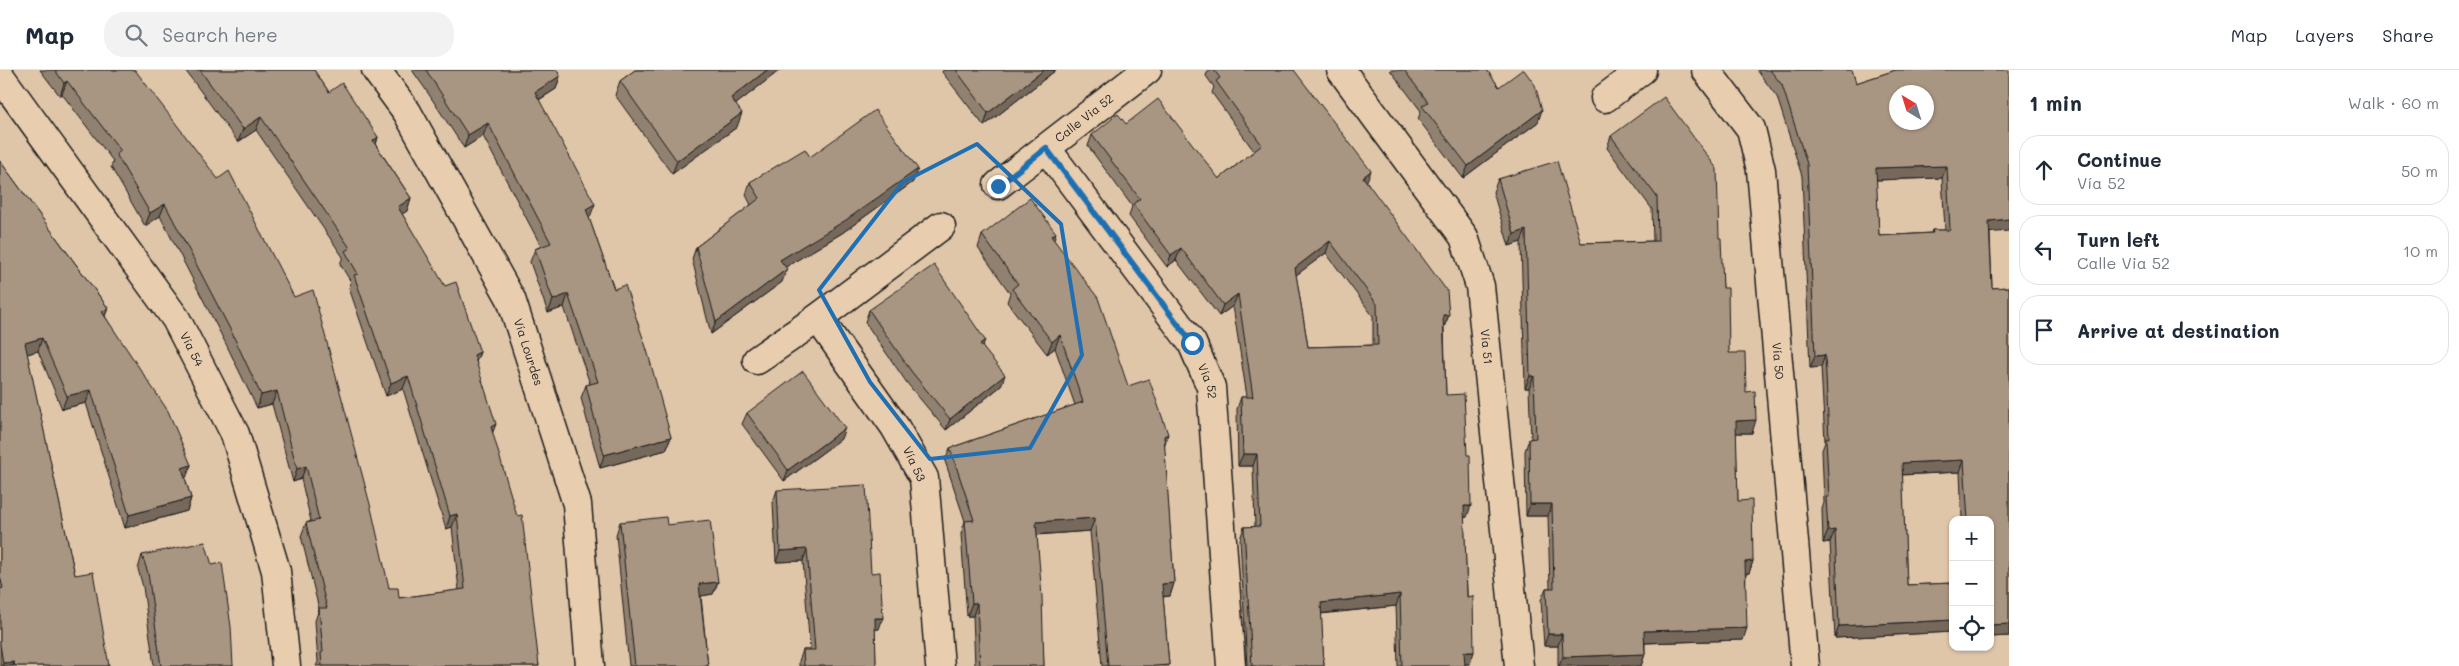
<!DOCTYPE html>
<html lang="en">
<head>
<meta charset="utf-8">
<style>
	:root { --surface:#fff; --page:#f2f2f3; --text:#1f2937; --muted:#747a83; --line:#e0e1e3 }
	body { margin:0; font-family:Mali,sans-serif; background:var(--page); color:var(--text) }
	.controls { position:absolute; right:15px; bottom:15px; display:grid; overflow:hidden; border-radius:10px; box-shadow:0 1px 4px #0004 }
	.controls button { width:45px; height:45px; display:grid; place-items:center; padding:0; border:0; border-bottom:1px solid var(--line); background:var(--surface); color:var(--text); font:25px sans-serif }
	.compass { position:absolute; left:1889px; top:15px; width:45px; height:45px; border-radius:50%; background:var(--surface); box-shadow:0 1px 4px #0004; rotate:322deg }
	.stop { position:absolute; width:15px; height:15px; margin:-11px; border:4px solid #1f6fb2; border-radius:50%; background:#fff }
	.stop.end { background:#1f6fb2; border-color:#fff; box-shadow:0 1px 5px #0008 }
	.list { margin:0; padding:0; list-style:none }
	h2 { display:flex; justify-content:space-between; align-items:center; height:65px; margin:0; padding:0 20px; font-size:21px }
	h2 small { font-size:16px; font-weight:400; color:var(--muted) }
	.list li { display:grid; grid-template-columns:32px 1fr auto; gap:15px; align-items:center; box-sizing:border-box; height:70px; margin:0 10px 10px; padding:0 10px; border:1px solid var(--line); border-radius:20px }
	.list b { display:block; font-size:19px; white-space:nowrap }
	.list p { margin:0; font-size:16px; white-space:nowrap; color:var(--muted) }
	.list em { font-size:16px; font-style:normal; color:var(--muted) }
	.icon { flex:none; width:28px; height:28px; fill:none; stroke:currentColor; stroke-width:2; stroke-linecap:round; stroke-linejoin:round }
	.map { position:relative; flex:none; width:2009px; height:596px; overflow:hidden }
	header { display:flex; align-items:center; gap:30px; box-sizing:border-box; height:70px; padding:0 25px; background:var(--surface); border-bottom:1px solid var(--line) }
	header strong { font-size:24px }
	nav { display:flex; gap:28px; margin-inline-start:auto; font-size:18px }
	.search { width:350px; height:45px; background:var(--page); display:flex; align-items:center; gap:12px; box-sizing:border-box; padding:0 18px; border-radius:20px; color:var(--muted); font-size:19px }
	main { display:flex }
	aside { flex:1; background:var(--surface) }
	.map>svg:first-child { display:block }
	.lines { fill:none; stroke-linecap:round; stroke-linejoin:round }
	.minor-casing { stroke:#1c1c1c; stroke-width:31 }
	.minor { stroke:#e8cdaf; stroke-width:28 }
	.wall { fill:#918170; stroke:#1c1c1c; fill-rule:evenodd }
	.shaded-wall { fill:#76695b; stroke:#1c1c1c }
	.building { fill:#a99682; stroke:#1c1c1c; fill-rule:evenodd }
	.route { stroke:#1f6fb2; stroke-width:6 }
	.marked { fill:none; stroke:#1f6fb2; stroke-width:4; stroke-linejoin:round }
	.labels { text-anchor:middle; stroke-width:4; stroke-linejoin:round; paint-order:stroke }
	.street-label { font-size:12px; fill:#1c1c1c; stroke:#e8cdaf }
</style>
</head>
<body>
<header>
<strong>Map</strong>
<div class="search"><svg class="icon" aria-label="search" viewBox="0 0 24 24"><circle cx="10" cy="10" r="6"/><path d="M15 15l6 6"/></svg>Search here</div>
<nav><a>Map</a><a>Layers</a><a>Share</a></nav>
</header>
<main>
<div class="map">
<svg width="2009" height="596" viewBox="0 0 2009 596">
	<rect width="100%" height="100%" fill="#e0c6a9"/>
	<filter id="ink" filterUnits="userSpaceOnUse"><feTurbulence type="fractalNoise" baseFrequency=".02" numOctaves="2"/><feDisplacementMap in="SourceGraphic" scale="10" xChannelSelector="R" yChannelSelector="G"/><feConvolveMatrix kernelMatrix="1 2 1 2 8 2 1 2 1" color-interpolation-filters="sRGB"/></filter>
	<g filter="url(#ink)">
		<g class="lines">
			<defs>
				<g id="minor">
					<path id="s1" d="M376,0l31,42 104,187 66,205 13,162"/>
					<path id="s2" d="M1341,0l123,167 16,49 39,380"/>
					<path id="s3" d="M1706,0l45,59 10,41 44,496"/>
					<path id="s4" d="M0,6l176,243 59,115 41,137 10,95"/>
					<path d="M1605,28l37,-28"/>
					<path id="s5" d="M1046,78l146,195 19,44 20,279"/>
					<path id="s6" d="M998,115l149,-115"/>
					<path d="M818,248l77,109 29,51 16,188"/>
					<path d="M757,290l61,-42 123,-92"/>
				</g>
			</defs>
			<use href="#minor" class="minor-casing"/>
			<use href="#minor" class="minor"/>
		</g>
		<path class="wall" d="M40,0h95l254,518 10,10 60,-8 -7,-63 -6,2 -43,-140 -17,7 -37,-108 2,-6 -11,-18 3,-7 -87,-127 -18,12 -53,-72h129l15,22 49,45 -2,8 35,53 -4,13 -5,3 78,138 -4,10 16,71 47,233h-223l2,-4 -3,-41 4,-12 -18,-73 5,-13 5,-2 -10,-42 -8,3 -21,-78 -15,4 -30,-62 -67,-130 -15,10 -34,-59 2,-6 -51,-67 -2,2z
			M412,0h145l3,6 -4,13 -17,11 51,117 -1,1 25,71 57,148 -5,13 -66,18 -19,-70 5,-13 4,-1 -26,-77 -16,6 -18,-51 5,-13 6,-3 -58,-110 -19,12 -38,-58z
			M635,0h145l-44,34 1,23 -65,47 -57,-79 5,-14z
			M943,0h113l-72,56 -42,-54z
			M1208,0h87l-1,1 73,111 82,133 -5,12 2,68 21,122 -3,1 6,146h-5v2h-67l-2,-60 -75,8 3,52h-77l-7,-127 4,-12h11l-2,-61h-15l-1,-57 4,-12h6l-14,-91 -14,10 -43,-56 -9,7 -38,-51 3,-10 -44,-60 4,-11 34,-11 93,55 35,-28 -42,-58 2,-6 -8,-11zM1326,183l47,63v29l-65,2 -12,-72z
			M1390,0h97l12,17 39,35 -75,56 -45,-59 3,-8z
			M1757,0h95l4,13 40,-13 94,162 2,56 17,-1v349l-19,1v-117h-28l-2,-48 -58,3 5,110 46,-2v49l-118,6 -5,-96 -7,1 -1,-34 2,-6 -2,-53 3,-8 -4,-75 -11,1 -8,-192 -25,-79zM1942,108l3,52h-13l-1,3 -52,3 -3,-56z
			M1611,66l108,102 4,50 6,65 17,39 6,41h-16l2,68 15,60 -4,12 -3,1 -3,66 -98,3v11l-4,12h-83v-20h-14l-3,-46 5,-12h4l-2,-72h-22l-1,-65 4,-12h2l-2,-51h-4l-4,-146 -12,4 -16,-54 5,-13 83,64 72,-2 -1,-32 -45,-61z
			M810,87l103,25 -71,51 -57,34 -3,15 -71,52 -19,-75 4,-12 55,-42 -5,-10 4,-13z
			M0,91l108,147 -3,8 86,149 -6,13 6,20 -4,13 -62,17 -39,-125 -24,6 -24,-58 -11,3 48,221 34,91h-109z
			M982,165l72,5 74,146 36,58 10,139 -4,13 -7,1 6,68v1h-67l-12,-135 -53,4 7,131h-69l-2,-50h-6l-6,-82 4,-13 -20,-60 5,-13 125,-43 -20,-57 -8,6 -40,-52 3,-9 -32,-45z
			M869,240l132,76 -55,44 -39,-47 -42,-61z
			M747,343l94,26 -57,42 -42,-57z
			M777,420l94,83 8,56h-4l1,37h-77v-5l4,-11h7l-7,-89 -27,1 -3,-60z
			M620,452l47,3 51,57 -5,12 -12,2 7,70h-79l-13,-131z
			M142,485l91,111h-79l-11,-79 -5,-18z"/>
		<path class="shaded-wall" d="M767,0h13l-54,42 5,-14z
			M1044,0h12l-72,56 4,-13z
			M560,6l-4,13 -26,16 5,-13z
			M67,11l-5,13 -2,2 4,-13z
			M1542,40l-4,12 -75,56 5,-12z
			M742,43l-5,14 -65,47 5,-13z
			M261,47l-5,13 -18,12 5,-13z
			M488,53l-5,13 -19,12 4,-13z
			M378,67l-4,13 -1,-9z
			M1947,96l-5,12 -71,2 5,-12z
			M918,99l-5,13 -71,51 -66,40 4,-13z
			M1371,101l-5,12 -3,-6z
			M411,128l-4,13 -14,9 5,-13z
			M165,134l-5,12 -15,10 5,-13z
			M595,134l-5,13 -9,5 5,-13z
			M2009,149v12l-24,2 4,-12z
			M1526,160l-5,12 -12,4 5,-12z
			M1056,163l-4,13 -1,-10z
			M1330,171l-4,12 -35,26 4,-11z
			M1181,178l-5,12 -9,7 4,-12z
			M787,199l-5,13 -71,52 5,-12z
			M568,224l-4,13 -16,6 5,-13z
			M1238,224l-5,12 -14,10 4,-11z
			M108,238l-5,13 -1,-9z
			M1443,245h6l-5,12h-5z
			M1060,265l-5,13 -8,6 5,-12z
			M42,268l-4,13 -18,5 5,-13z
			M985,270l-4,11 -1,-7z
			M480,282l-5,13 -1,-10z
			M1825,285l-4,12 -11,1 5,-12z
			M1005,305l-4,11 -55,44 4,-11z
			M408,306l-5,13 -17,7 5,-13z
			M1530,306h4l-5,12h-4z
			M91,320l-5,13 -24,6 5,-13z
			M277,321l-5,13 -15,4 4,-13z
			M1756,350l-4,13h-21l5,-12z
			M496,354l-5,13v-10z
			M845,358l-4,11 -57,42 4,-11z
			M1168,364l-4,13v-11z
			M671,367l-5,13 -66,18 4,-13z
			M1243,384h14l-4,12h-15z
			M1964,390l-4,12 -63,3 5,-12z
			M191,395l-5,13 -8,3 4,-13z
			M306,396l-5,13 -8,3 4,-13z
			M191,428l-4,13 -62,17 4,-13z
			M1530,434h22l-4,12h-22z
			M1464,436h7l-4,11 -7,1z
			M457,444l-5,13 -6,2 4,-13z
			M1095,448l-5,13 -59,4 5,-13z
			M1835,460l-5,12 -7,1 5,-12z
			M807,479l-4,12 -27,1 4,-11z
			M1753,491l-4,12 -8,1 4,-12z
			M718,512l-5,12 -18,3 4,-13z
			M1174,513l-4,13 -13,1 5,-13z
			M1400,524l-4,12 -80,8 5,-11z
			M972,533h5l-4,13h-6z
			M875,548h8l-4,11 -8,1z
			M1953,550v12l-118,6 4,-12z
			M2009,554v12l-19,1v-12z
			M1747,558l-4,12 -103,3 4,-12z
			M1548,564h14l-4,12h-14z
			M1464,582h10l-4,12h-10z
			M1645,584l-4,12h-82l4,-9z
			M14,592l-1,4h-11l1,-3z"/>
		<path class="building" d="M55,0h80l83,109 11,-8 65,126 19,-7 58,218 18,80h9l1,10 66,-9 -8,-75 -7,2 -42,-140 -17,7 -37,-108 4,-1 -13,-23 5,-3 -89,-131 -18,12 -43,-59h114l15,22 13,-9 36,54 -5,4 38,57 -13,9 47,79 11,-4 24,70 -6,3 22,69 -5,3 26,89 5,-1 17,151h-217l-1,-13 2,-1 -4,-44h8l-21,-85 13,-3 -13,-54 -9,3 -20,-78 -16,4 -29,-62 -67,-129 -15,9 -34,-59 5,-3 -54,-70 -3,2z
			M426,0h131l3,6 -25,16 60,112 -9,5 28,80 11,-4 22,65 24,87 -67,18 -18,-70 12,-3 -30,-88 -15,6 -18,-51 16,-6 -63,-120 -20,12z
			M635,0h132l-36,28 11,15 -65,48 -57,-80z
			M956,0h88l-56,43z
			M1214,0h80l77,101 -8,6 84,114 2,24h-6l3,80 18,-1 3,61h3l1,51h-7l3,91 6,-1 1,56h-10l1,14h-63l-2,-72 -79,9 3,63h-72l-8,-139 16,-1 -3,-72h-14l-2,-57h12l-15,-103 -15,11 -42,-57 -10,7 -38,-51 7,-5 -48,-64 26,-21 8,10 32,-25 61,80 43,-34 -46,-64 4,-3zM1330,171l47,63 1,41 -70,2 -13,-79z
			M1404,0h83l12,17 23,-17h2l11,15 7,25 -74,56 -46,-60 6,-4z
			M1770,0h82l4,13 40,-13h113v149l-20,2 3,67 17,-1v337l-19,1v-105h-22l-4,-60 -62,3 5,122 46,-2v37l-114,6 -4,-96 -7,1 -2,-34h3l-3,-59h3l-4,-83 -10,1 -8,-192 -25,-79zM1896,22h30v30h-30zM1947,96l3,64h-18l1,3 -54,3 -3,-68z
			M1664,27l53,72 2,69h2l2,50h5l1,65h16l1,39 9,-1 1,29 -20,1 2,80 14,-1 1,61 -8,1 2,66 -103,3 1,23 -82,3 -1,-23h-14l-2,-46h8l-2,-84h-22l-1,-65 7,-1 -2,-62h-4l-4,-146 -12,4 -16,-55 59,-18 24,82 77,-2 -1,-44 -46,-61z
			M875,40l43,59 -72,51 -66,40 7,9 -71,53 -20,-75 64,-49 -10,-16 55,-33 5,8z
			M0,91l108,147 -6,4 66,99 23,54 -9,3 9,30 -62,17 -38,-125 -24,6 -25,-58 -17,5 50,232 18,-3 16,94h-94l-1,-4 -11,1 -3,-19v-55l3,-1 -3,-12z
			M1030,128l26,35 -5,3 47,62 30,88 21,-7 19,55 -4,2 10,147 -12,1 7,81 -13,1h-48l-13,-148 -59,4 6,75 2,69h-64l-3,-63h-5l-7,-82 9,-1 -24,-72 133,-46 -23,-67 -8,7 -40,-53 6,-5 -36,-49z
			M934,195l51,75 -5,4 25,31 -55,44 -39,-48 -42,-61z
			M803,301l42,57 -57,42 -41,-57z
			M866,415l5,88 9,-1 3,46h-8l1,48h-72l-1,-16h12l-8,-101 -27,2 -3,-61z
			M666,447l1,8 43,-5 8,62 -19,2 9,82h-73l-15,-144z
			M205,472l7,23 10,-2 9,64 2,39h-72l-13,-93 -6,-18z"/>
	</g>
	<g class="lines" filter="url(#ink)">
		<path class="route" d="M998,116l48,-38 146,195"/>
	</g>
	<path class="marked" d="M977,74l84,80 21,131 -52,93 -100,11 -60,-77 -51,-92 84,-108z"/>
	<g class="labels">
		<g class="street-label">
			<text dy="4" stroke="none"><textPath href="#s6" startOffset="109">Calle Via 52</textPath></text>
			<text dy="4" stroke="none"><textPath href="#s2" startOffset="320">Vía 51</textPath></text>
			<text dy="4" stroke="none"><textPath href="#s4" startOffset="334">Vía 54</textPath></text>
			<text dy="4" stroke="none"><textPath href="#s1" startOffset="322">Vía Lourdes</textPath></text>
			<text dy="4" stroke="none"><textPath href="#s3" startOffset="308">Vía 50</textPath></text>
			<text dy="4" stroke="none"><textPath href="#s5" startOffset="285">Vía 52</textPath></text>
			<text transform="translate(914 394) rotate(65)" y="4">Vía 53</text>
		</g>
	</g>
</svg>
<div class="controls">
<button>+</button>
<button>−</button>
<button><svg class="icon" aria-label="locate" viewBox="0 0 24 24"><circle cx="12" cy="12" r="6"/><path d="M12 2v4M12 18v4M2 12h4M18 12h4"/></svg></button>
</div>
<svg class="compass" viewBox="-18 -18 36 36"><path d="M0-13l5 13h-10z" fill="#e53935"/><path d="M0 13l5-13h-10z" fill="#747a83"/></svg>
<div class="stop" style="left:1192px;top:273px"></div>
<div class="stop end" style="left:998px;top:116px"></div>
</div>
<aside>
<h2>1 min<small>Walk · 60 m</small></h2>
<ul class="list">
<li><svg class="icon" aria-label="ahead" viewBox="0 0 24 24"><path d="M12 20V5M6 11l6-6 6 6"/></svg><div><b>Continue</b><p>Vía 52</p></div><em>50 m</em></li>
<li><svg class="icon" aria-label="left" viewBox="0 0 24 24"><path d="M17 20v-9H6M10 6l-5 5 5 5"/></svg><div><b>Turn left</b><p>Calle Via 52</p></div><em>10 m</em></li>
<li><svg class="icon" aria-label="arrive" viewBox="0 0 24 24"><path d="M6 21V4h12l-3 4 3 4H6"/></svg><div><b>Arrive at destination</b></div></li>
</ul>
</aside>
</main>
</body>
</html>
